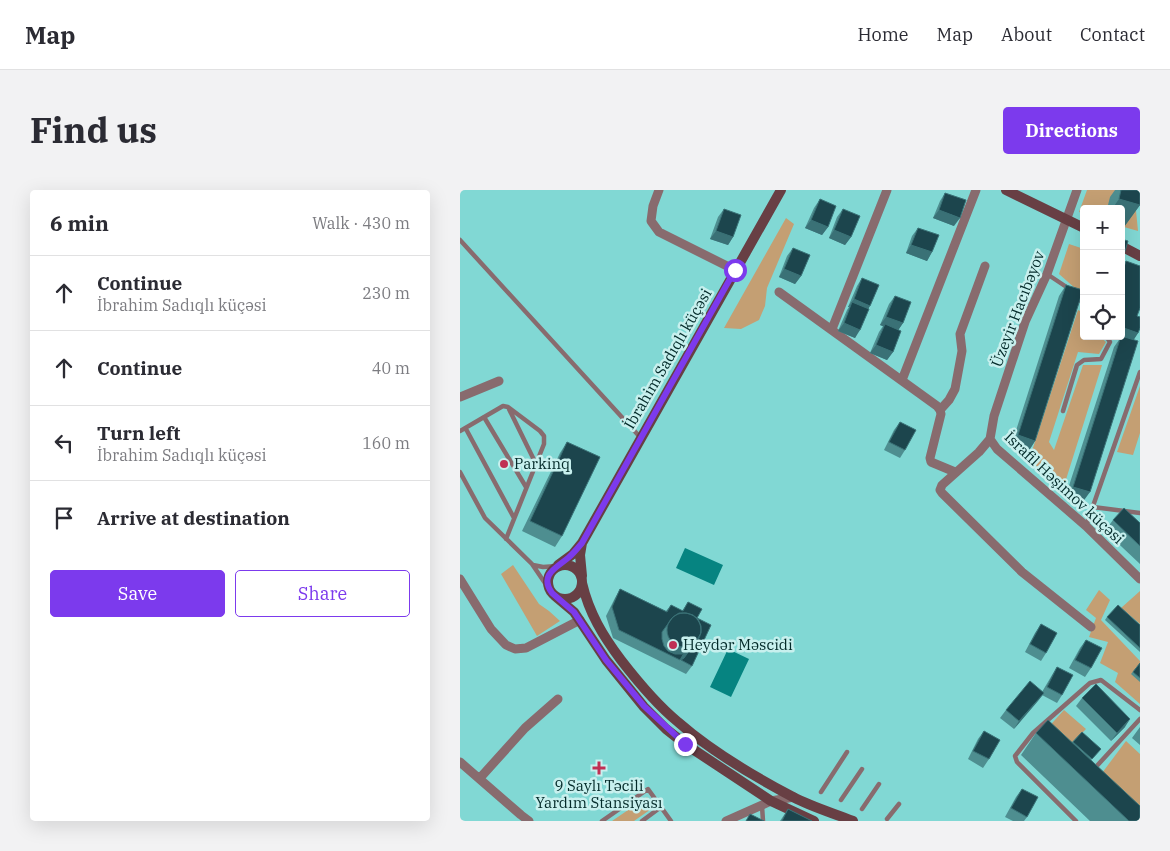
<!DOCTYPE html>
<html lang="en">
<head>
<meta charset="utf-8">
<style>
	:root { --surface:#fff; --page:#f2f2f3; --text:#2b2b33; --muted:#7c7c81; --line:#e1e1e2; --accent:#7c3aed }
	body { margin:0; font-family:"IBM Plex Serif",serif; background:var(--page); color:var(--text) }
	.controls { position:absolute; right:15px; top:15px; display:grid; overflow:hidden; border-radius:5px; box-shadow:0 5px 20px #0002 }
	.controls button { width:45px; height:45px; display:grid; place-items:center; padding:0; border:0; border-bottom:1px solid var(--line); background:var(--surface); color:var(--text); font:25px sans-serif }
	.stop { position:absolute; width:15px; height:15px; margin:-11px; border:4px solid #7c3aed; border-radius:50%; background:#fff }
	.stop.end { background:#7c3aed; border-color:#fff; box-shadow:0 1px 5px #0008 }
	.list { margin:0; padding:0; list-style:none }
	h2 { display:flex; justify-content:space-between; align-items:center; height:65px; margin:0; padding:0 20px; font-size:21px }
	h2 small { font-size:16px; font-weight:400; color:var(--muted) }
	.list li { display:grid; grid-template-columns:32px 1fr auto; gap:15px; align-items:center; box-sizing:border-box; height:75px; padding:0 20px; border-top:1px solid var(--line) }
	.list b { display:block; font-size:19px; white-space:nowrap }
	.list p { margin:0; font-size:16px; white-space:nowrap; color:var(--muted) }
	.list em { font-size:16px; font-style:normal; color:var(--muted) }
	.actions { display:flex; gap:10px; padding:15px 20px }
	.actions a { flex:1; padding:11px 0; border:1px solid var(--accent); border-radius:5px; text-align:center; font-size:18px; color:var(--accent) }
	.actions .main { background:var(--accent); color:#fff }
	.icon { flex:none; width:28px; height:28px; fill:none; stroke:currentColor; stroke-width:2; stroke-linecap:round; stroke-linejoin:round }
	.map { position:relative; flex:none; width:680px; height:631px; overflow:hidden; border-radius:5px }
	header { display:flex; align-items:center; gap:30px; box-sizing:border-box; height:70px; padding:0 25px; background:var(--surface); border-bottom:1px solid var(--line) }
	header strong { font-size:24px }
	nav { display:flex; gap:28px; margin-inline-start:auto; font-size:18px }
	.intro { display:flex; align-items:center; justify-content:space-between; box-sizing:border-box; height:120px; padding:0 30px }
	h1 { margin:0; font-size:35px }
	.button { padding:12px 22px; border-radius:5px; background:var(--accent); color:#fff; font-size:18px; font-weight:700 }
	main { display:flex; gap:30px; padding:0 30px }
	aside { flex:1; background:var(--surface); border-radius:5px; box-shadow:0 5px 20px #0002 }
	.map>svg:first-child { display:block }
	.green { fill:#c49f73 }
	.water { fill:#068481 }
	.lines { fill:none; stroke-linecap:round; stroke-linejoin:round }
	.lane { stroke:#886b6e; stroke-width:4.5 }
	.street { stroke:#886b6e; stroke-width:9 }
	.secondary { stroke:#683f44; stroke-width:10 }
	.wall { fill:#4e8e90 }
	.shaded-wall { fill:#3a7176 }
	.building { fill:#1c454d; stroke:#3a7176 }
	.route { stroke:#7c3aed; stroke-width:6 }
	.poi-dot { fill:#c03054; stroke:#c8f0ee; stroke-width:2 }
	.labels { text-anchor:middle; stroke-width:5; stroke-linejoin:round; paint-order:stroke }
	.street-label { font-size:15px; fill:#032a29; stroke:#c8f0ee }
	.poi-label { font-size:15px; fill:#032a29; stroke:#c8f0ee; text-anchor:start }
</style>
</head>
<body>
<header>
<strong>Map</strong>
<nav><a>Home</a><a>Map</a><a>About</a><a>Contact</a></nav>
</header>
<div class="intro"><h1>Find us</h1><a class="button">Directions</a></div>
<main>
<aside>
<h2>6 min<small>Walk · 430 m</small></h2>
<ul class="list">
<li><svg class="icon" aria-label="ahead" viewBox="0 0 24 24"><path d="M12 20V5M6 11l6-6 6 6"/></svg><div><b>Continue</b><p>İbrahim Sadıqlı küçəsi</p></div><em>230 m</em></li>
<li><svg class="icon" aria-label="ahead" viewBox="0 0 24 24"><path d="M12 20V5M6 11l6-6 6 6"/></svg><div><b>Continue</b></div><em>40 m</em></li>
<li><svg class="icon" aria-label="left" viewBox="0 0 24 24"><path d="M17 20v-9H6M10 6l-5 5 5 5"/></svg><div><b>Turn left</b><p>İbrahim Sadıqlı küçəsi</p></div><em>160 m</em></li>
<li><svg class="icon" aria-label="arrive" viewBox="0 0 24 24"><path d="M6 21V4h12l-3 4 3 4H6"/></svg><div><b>Arrive at destination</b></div></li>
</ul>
<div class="actions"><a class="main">Save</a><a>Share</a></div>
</aside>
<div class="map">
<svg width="680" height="631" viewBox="0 0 680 631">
	<rect width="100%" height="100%" fill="#81d8d4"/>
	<path class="green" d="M627,0h47l4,41 -14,-4 7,-24 -24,6h-23v5l-5,-2z
		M326,28l8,6 -27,64 -2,18 -6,14 -18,9 -17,-1z
		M609,54l15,5v15l-3,18 3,1v13l-25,-22z
		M618,120l6,3v23h15l7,6 -7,12 -21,-2 -29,90 5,8 29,-85h19l-39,124 -34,-29z
		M680,196v47l-7,22 -16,-3z
		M53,375l26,39 10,7 11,10 -23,15 -36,-62z
		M639,400l11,10 -9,20 39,41v43l-25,-22 3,-9 -18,-10 8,-21 -19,-5 7,-19 -10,-8z
		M680,401v33l-19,-16z
		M604,520l22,19 -15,15 -27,-12z
		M666,551l14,13v55l-41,-32z
		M187,607l7,10 -20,14h-22z"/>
	<path class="water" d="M225,358l38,17 -9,20 -38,-17z
		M268,459l21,10 -18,38 -21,-10z"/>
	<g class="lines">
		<path class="lane" d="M0,50l180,197
			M587,84l21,14
			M618,107l6,8
			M49,219l27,55
			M603,221l14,-46 7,-5 17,-1 9,-17 -4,-6
			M24,227l42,70
			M6,239l48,89
			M0,241l43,-25 5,1 32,24 4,5v8l-38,95
			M0,282l25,46 47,46 17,25
			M633,317l47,6
			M626,336l54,-154
			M73,375l10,2 14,-1
			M634,579l46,-50
			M361,602l26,-40
			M381,610l21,-31
			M302,616l1,15
			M402,619l17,-25
			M427,629l12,-15
			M142,631l46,-32 23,32
			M182,631l19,-14
			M616,631l-59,-59 -2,-6 18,-23 57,-50 11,-3 39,30"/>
		<path class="street" d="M199,0l-6,16 -2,15 8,11 76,38
			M319,102l158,114 3,4 1,4 -11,44 1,4 24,10
			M372,139l55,-139
			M442,190l74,-190
			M0,207l39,-16
			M480,220l9,-10 6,-11 7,-38 -2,-17 25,-68
			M530,249l-11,13 -37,33 -2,5 2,3 80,79 69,55
			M530,249l4,-23 31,-94 22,-48 30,-84
			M530,249l7,10 89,77 54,53
			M0,389l31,50 15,16 9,4 11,-1 54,-28
			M0,572l61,53 8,6
			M20,588l45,-50 33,-29
			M266,631l45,-20 23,-4"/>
		<path class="secondary" d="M546,0l78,38
			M661,56l19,10
			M122,353l199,-353
			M88 392a17 17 0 1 1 34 0a17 17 0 1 1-34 0Z
			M98,375l15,-11 9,-11 -2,12 2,21
			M122,393c7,30 21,53 39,77 17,22 35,44 57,62 32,28 77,55 115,75 19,10 40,16 60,24
			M95,406l19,16 32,48 38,47 22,22 19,15 86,57 43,20"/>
	</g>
	<path class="wall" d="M655,0h25v15l-16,22 -3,-18h-14l3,-12z
		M485,3l9,33 -21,-8 7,-17z
		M360,9l8,28 -6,8 -17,-7 9,-20z
		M264,19l9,28 -5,8 -18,-6 8,-22z
		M383,19l8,28 -6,8 -16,-7 8,-21z
		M458,38l14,24 -5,9 -21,-8 6,-17z
		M333,58l8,28 -6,8 -16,-7 8,-21z
		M666,71l11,55 1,17 -5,7 -51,163 -17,-5 49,-151 7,-10 -2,-1h2v-68z
		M402,88l6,31 -13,29 -17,-7 9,-21 2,-3h-1l9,-21z
		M606,95l-31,156 -7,11 -17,-6 48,-150z
		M435,106l8,27 -5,7 -5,22 -6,8 -17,-7 9,-21 4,-6 -3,-1 9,-21z
		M440,232l5,28 -5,8 -16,-8 10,-20z
		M107,252l-5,94 -7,11 -33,-16 38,-78z
		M653,330l27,3v41l-35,-33z
		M160,399l46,22 5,-6 11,6 6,-9 9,16 -5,48 -6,8 -73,-36 -7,-22 9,-18z
		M647,427l33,8v27l-35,-32z
		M581,434l5,29 -5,8 -16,-9 10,-19z
		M626,450l5,28 -6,9 -16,-9 11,-20z
		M680,473v19l-9,-8z
		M597,477l5,28 -5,8 -15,-8 -28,34 -14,-11 6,-8 36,-18 10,-17z
		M622,508l43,29 -14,14 -35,-35z
		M680,537v18l-8,-7z
		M524,541l5,28 -6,9 -15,-9 10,-20z
		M622,542l19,17 -10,11 49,61h-50l-69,-66 15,-22 36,9z
		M562,599l5,28 -3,4h-11l-8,-4 11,-20z
		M328,619l24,12h-32z"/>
	<path class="shaded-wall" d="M659,9l21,6 -16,22 -3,-1v-17h-9z
		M479,20l21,8 -6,8 -21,-8z
		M351,30l17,7 -6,8 -17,-7z
		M374,40l17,7 -6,8 -16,-7z
		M256,41l17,6 -5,8 -18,-6z
		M451,55l21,7 -5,9 -21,-8z
		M324,79l17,7 -6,8 -16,-7z
		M394,109l16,7 -5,8 -13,-12 -3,5h-1z
		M426,127l17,6 -6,9 -17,-7z
		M384,133l16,7 -5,8 -17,-7z
		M661,137l17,6 -5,8 -14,-5h2z
		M416,155l17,7 -6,8 -17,-7z
		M558,245l17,6 -7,11 -17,-6z
		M613,297l17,5 -8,11 -17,-5z
		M235,453l-11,15 -3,2 -12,-6 6,-9z
		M584,503l-6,8 -24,28 5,-8z
		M670,529l-5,8 -14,14 6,-8z"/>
	<path class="building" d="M661,0h19v15l-21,-6z
		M485,3l21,7 -6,18 -21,-8z
		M360,9l16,7 -8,21 -17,-7z
		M264,19l17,6 -8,22 -17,-6z
		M383,19l17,7 -9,21 -17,-7z
		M458,38l21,7 -7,17 -21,-7z
		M661,49l7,2 -7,24z
		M333,58l17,7 -9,21 -17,-7z
		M666,71l14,5v42l-3,8 3,1v11l-2,5 -17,-6v-51z
		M402,88l17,7 -9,21 -16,-7z
		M606,95l17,5 -48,151 -17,-6z
		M435,106l16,6 -8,21 -17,-6z
		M392,112l17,7 -9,21 -16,-7z
		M425,134l16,7 -8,21 -17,-7z
		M661,146l17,5 -48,151 -17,-5z
		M440,232l16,8 -11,20 -16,-8z
		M107,252l33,15 -38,79 -32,-15z
		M664,318l16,15v23l-27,-26z
		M160,399l47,23 4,-7 12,6 5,-9 14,7 -5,9 14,7 -19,41 -11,-6 3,-2 11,-15 6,-10v-7l-3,-7 -5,-4 -7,-2h-7l-6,4 -11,15v7l2,7 4,5 7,3h7l2,-1 -4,7 -61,-30 -7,-23z
		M658,415l22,20v23l-33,-31z
		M207 440a17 17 0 1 1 34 0a17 17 0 1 1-34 0Z
		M581,434l16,9 -11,20 -16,-9z
		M626,450l16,8 -11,20 -16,-8z
		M680,473v15l-7,-6z
		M597,477l16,8 -11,20 -15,-8z
		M570,491l14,12 -25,28 -13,-11z
		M636,494l34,35 -13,14 -35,-35z
		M588,530l92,86v15h-11l-93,-88z
		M524,541l16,9 -11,19 -16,-8z
		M622,542l19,17 -9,10 -19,-17z
		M562,599l16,8 -11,20 -16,-9z
		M328,619l24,12h-30z
		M290,624l14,7h-18z"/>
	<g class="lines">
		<path class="route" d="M225,554l-41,-38 -38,-46 -32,-48 -22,-19c-13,-18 4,-25 16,-35 5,-4 9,-9 14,-15l153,-273"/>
	</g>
	<g class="poi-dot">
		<circle cx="44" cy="274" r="5"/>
		<circle cx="213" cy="455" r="5"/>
		<path d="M136.5 570.5h5v5h5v5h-5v5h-5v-5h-5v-5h5z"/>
	</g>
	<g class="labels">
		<g class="street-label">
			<text transform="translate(558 119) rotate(-69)" y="5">Üzeyir Hacıbəyov</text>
			<text transform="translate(208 169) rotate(-60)" y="5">İbrahim Sadıqlı küçəsi</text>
			<text transform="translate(604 298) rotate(43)" y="5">İsrafil Həşimov küçəsi</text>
		</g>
		<g class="poi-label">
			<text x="54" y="279">Parkinq</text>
			<text x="223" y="460">Heydər Məscidi</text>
			<text x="139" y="601" text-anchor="middle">9 Saylı Təcili<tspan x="139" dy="17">Yardım Stansiyası</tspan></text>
		</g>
	</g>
</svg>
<div class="controls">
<button>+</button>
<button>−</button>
<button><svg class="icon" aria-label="locate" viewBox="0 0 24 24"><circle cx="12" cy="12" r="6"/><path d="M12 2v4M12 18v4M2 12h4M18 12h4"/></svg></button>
</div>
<div class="stop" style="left:275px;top:80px"></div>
<div class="stop end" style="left:225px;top:554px"></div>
</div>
</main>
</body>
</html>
